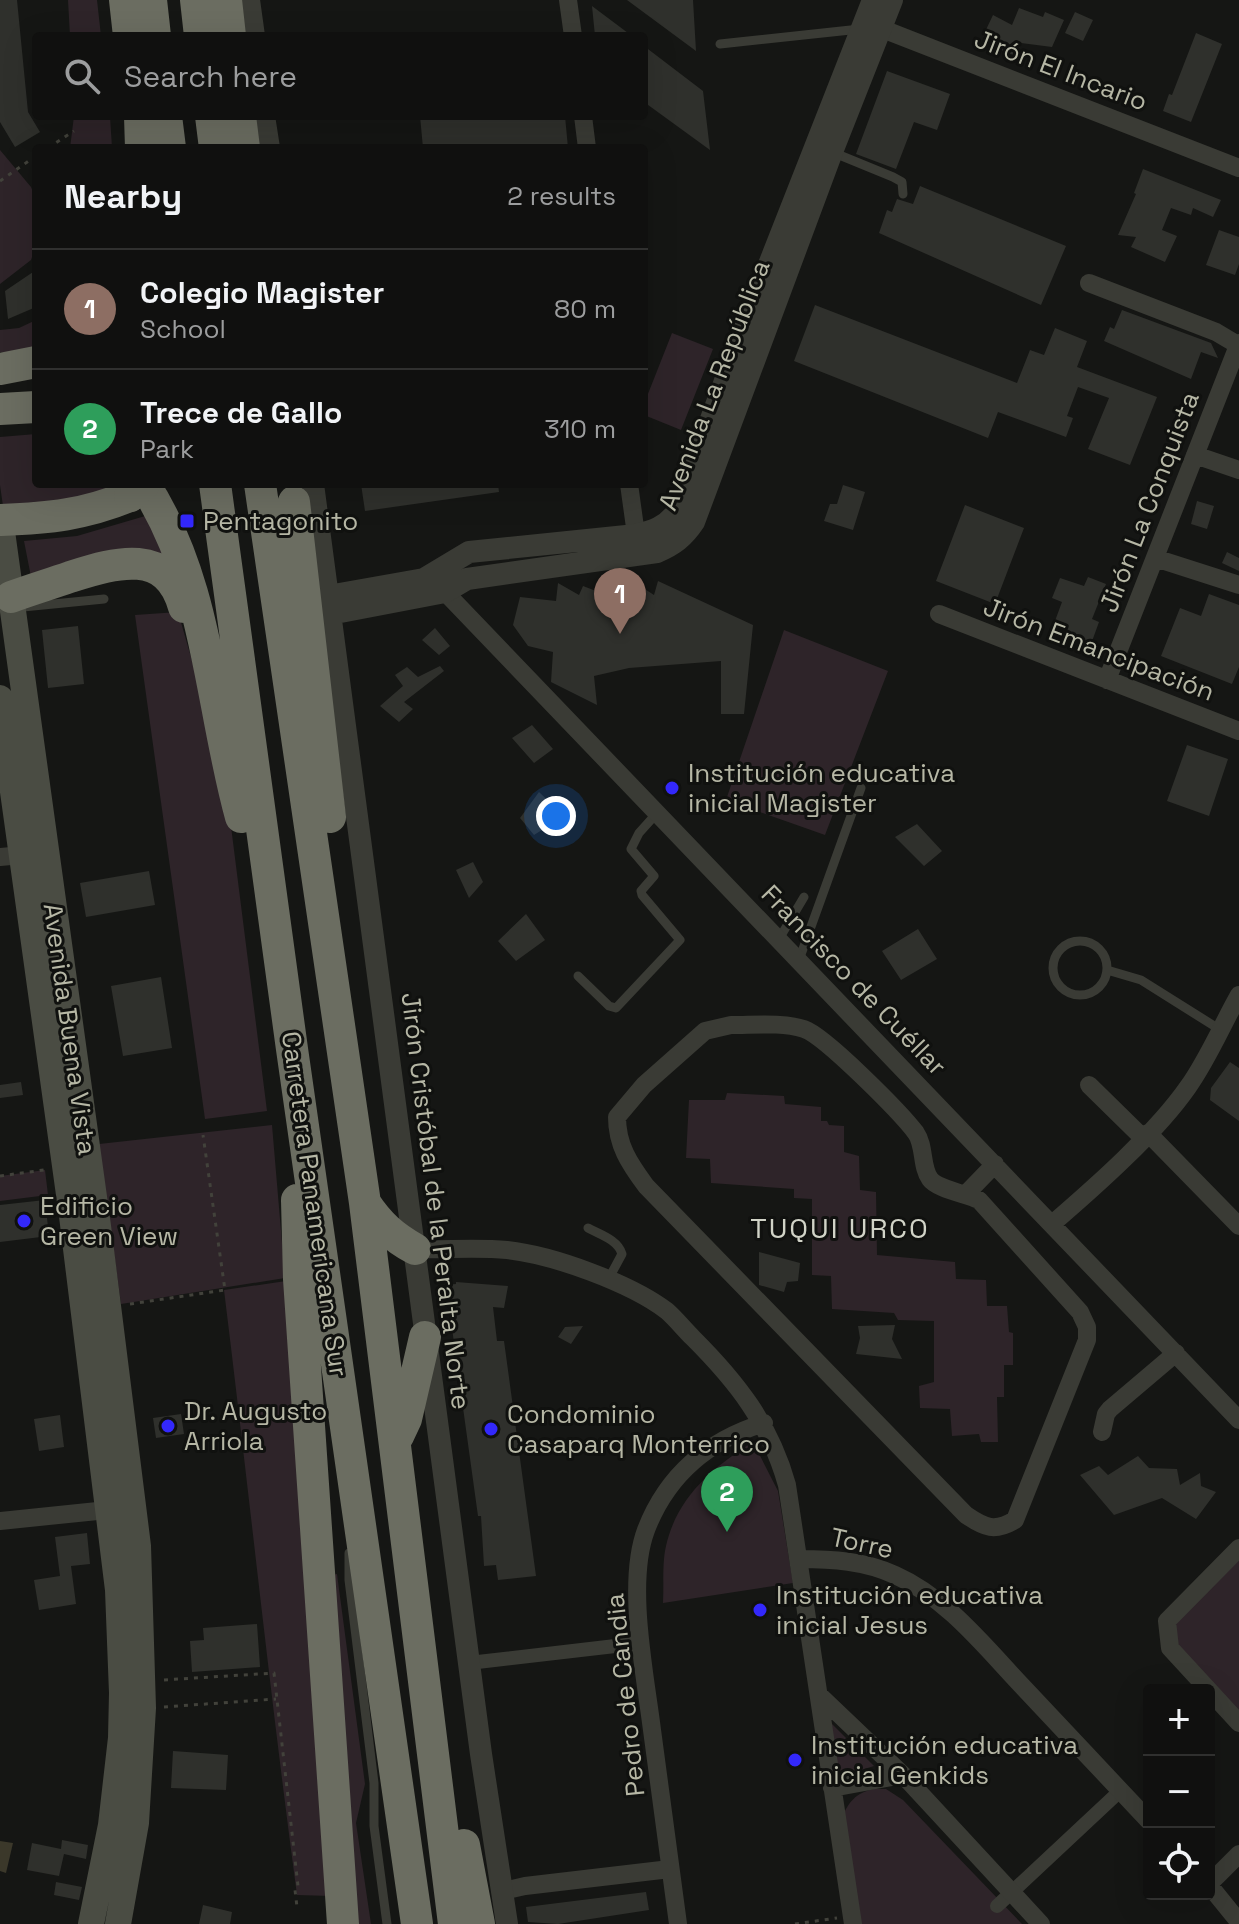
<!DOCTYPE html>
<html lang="en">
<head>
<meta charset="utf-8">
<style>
	:root { --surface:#10100f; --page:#191918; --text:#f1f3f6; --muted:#9c9d9e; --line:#30302f; --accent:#9c98f8 }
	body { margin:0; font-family:"Space Grotesk",sans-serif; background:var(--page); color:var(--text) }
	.controls { position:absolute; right:24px; bottom:24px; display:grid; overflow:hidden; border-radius:8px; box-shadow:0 8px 32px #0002 }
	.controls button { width:72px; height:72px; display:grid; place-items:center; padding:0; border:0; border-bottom:2px solid var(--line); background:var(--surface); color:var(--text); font:40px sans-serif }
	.you { position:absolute; left:556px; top:816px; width:28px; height:28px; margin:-20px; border:6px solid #fff; border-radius:50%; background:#1a73e8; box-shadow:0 0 0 12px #1a73e833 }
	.badge { display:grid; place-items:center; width:52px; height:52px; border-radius:50%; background:var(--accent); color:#fff; font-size:26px; font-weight:700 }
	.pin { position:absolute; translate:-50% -66px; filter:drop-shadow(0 2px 4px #0008) }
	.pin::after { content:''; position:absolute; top:42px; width:28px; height:24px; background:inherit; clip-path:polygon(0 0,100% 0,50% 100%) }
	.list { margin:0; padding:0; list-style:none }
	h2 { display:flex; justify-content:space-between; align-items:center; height:104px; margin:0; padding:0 32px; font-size:34px }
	h2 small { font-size:26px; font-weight:400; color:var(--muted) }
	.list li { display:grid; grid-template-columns:52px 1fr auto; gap:24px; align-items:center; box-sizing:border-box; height:120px; padding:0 32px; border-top:2px solid var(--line) }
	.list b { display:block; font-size:30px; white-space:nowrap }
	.list p { margin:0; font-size:26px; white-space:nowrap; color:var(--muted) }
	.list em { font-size:26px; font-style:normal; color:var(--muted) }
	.icon { flex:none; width:44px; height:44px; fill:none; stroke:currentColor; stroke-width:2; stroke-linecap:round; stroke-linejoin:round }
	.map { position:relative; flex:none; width:1239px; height:1924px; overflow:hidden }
	.search { position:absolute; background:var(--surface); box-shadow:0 8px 32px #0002; left:32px; top:32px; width:616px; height:88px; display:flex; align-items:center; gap:20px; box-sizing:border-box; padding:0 28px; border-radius:8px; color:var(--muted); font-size:30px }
	.panel { position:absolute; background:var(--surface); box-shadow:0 8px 32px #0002; left:32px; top:144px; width:616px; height:344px; border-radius:8px }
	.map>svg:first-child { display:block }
	.green { fill:#2e2429 }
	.water { fill:#3b382a }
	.building { fill:#2f302c }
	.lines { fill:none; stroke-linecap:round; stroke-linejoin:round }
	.path { stroke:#42423b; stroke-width:3; stroke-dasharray:4 6; stroke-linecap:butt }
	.service { stroke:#3a3b35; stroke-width:9 }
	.pedestrian { stroke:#3a3b35; stroke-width:14 }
	.minor { stroke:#3a3b35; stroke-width:18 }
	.tertiary { stroke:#3a3b35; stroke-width:22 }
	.secondary { stroke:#4a4c43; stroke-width:26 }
	.motorway { stroke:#6b6d61; stroke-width:32 }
	.motorway-bridge { stroke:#6b6d61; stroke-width:32 }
	.poi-dot { fill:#3328fb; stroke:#10110f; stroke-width:3 }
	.labels { text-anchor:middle; stroke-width:6; stroke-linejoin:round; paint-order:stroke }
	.street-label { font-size:26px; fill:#b6b7a5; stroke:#10110f }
	.poi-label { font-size:26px; fill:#b6b7a5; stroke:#10110f; text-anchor:start }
	.neighbourhood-label { font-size:28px; letter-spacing:2px; fill:#d1d3c7; stroke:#10110f }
</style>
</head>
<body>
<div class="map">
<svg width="1239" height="1924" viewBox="0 0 1239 1924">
	<rect width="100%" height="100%" fill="#151614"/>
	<path class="green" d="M68,0h29l4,36h-31z
		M74,116h36l2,32h-42z
		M0,150l31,37 5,12v46l-5,15 -31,24z
		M36,320v32l-11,3 -25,-3v-22l19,-2z
		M672,333l41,16 -32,81 -37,-15v-11z
		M36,434v50h85l-48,22 -69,7 -4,-28v-48z
		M152,514l24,49 -144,19 -8,-41 53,-5z
		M178,612l46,159 43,340 -62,8 -70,-504z
		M784,630l104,41 -63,164 -99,-35z
		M727,1093l57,3 1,8 36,3v14h6l2,4 15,1v26l15,4 1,34 16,2 1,63 78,7 1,17 30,1 1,26h20l2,26 4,1v32h-9v32h-7l1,45h-17l-2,-8 -27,2 -2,-27 -30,-1 -1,-22 15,-4v-61l-36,-1 -4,-7 -62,-4 -1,-33 -19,-1v-76l-18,-1v-9l-83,-6 -1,-24 -24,-1 3,-58h36z
		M272,1125l13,153 -164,26 -22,-160z
		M45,1170l3,25 -48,6v-25z
		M286,1281l45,615 -34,-1c-27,-201 -48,-403 -73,-605z
		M753,1442l25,49 15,92 -130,20c1,-19 -1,-40 3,-57 11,-49 47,-79 87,-104z
		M1239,1548v175l-69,-75 -3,-27z
		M337,1574l28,210 -9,39 15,101h-21l-18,-349z
		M830,1722l44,44 -35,11z
		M874,1789h12l17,11 119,124h-166l-15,-105c8,-17 14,-26 33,-30z"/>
	<path class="water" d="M0,1841l13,2 -7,30 -6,-2z"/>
	<path class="building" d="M0,0h17l11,112 12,20 -25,15 -15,-25z
		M627,0h66l3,51z
		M592,6l40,30h-37z
		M1019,8l24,9 2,-5 19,8 -12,27 -31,-4 -5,13 -20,-8 -1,-6 -12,-6 10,-21 19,10z
		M1075,12l18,8 -10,21 -18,-8z
		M1196,33l26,11 -31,78 -28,-11 6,-17 3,1z
		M644,46l59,45 7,59 -66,-48z
		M887,71l63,23 -13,36 -23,-8 -18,47 -40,-15z
		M420,116h145l3,32h-145z
		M1143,169l78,31 -8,17 -20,-9 -2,7 -20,-7 -9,22 15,6 -12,26 -34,-15 5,-10 -18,-2 18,-41 -2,-1z
		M920,186l146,60 -25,59 -162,-72 8,-23 5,2 5,-13 16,5z
		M1219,230l20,7v27l-4,11 -29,-10z
		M36,270v37l-28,12 -3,-28z
		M815,305l202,78 13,-33 14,5 11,-27 32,13 -10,26 80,30 -27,68 -42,-16 21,-51 -31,-11 -11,29 6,2 -7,19 -68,-25 -10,26 -194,-77z
		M1122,310l89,33 7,15 -17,-6 -10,27 -87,-38 6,-14 4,2z
		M361,484h137l1,8 -134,19z
		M843,485l22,7 -12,38 -29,-9 6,-17h7z
		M1197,501l17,5 -7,23 -16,-5z
		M965,505l59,23 -29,76 -59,-23z
		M1227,552l12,6v13l-17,-8z
		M607,577l20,16 10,-9 17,11 4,-14 95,44 -9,89h-23v-53l-92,7 -35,8 3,29 -46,-23 2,-30 -25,-6 -15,-21 7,-28 36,4 2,-18 21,12 4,-9 21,8z
		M1088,577l18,7 -14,35 7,3 -8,22 -39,-15 10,-27 -10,-4 8,-20 24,8z
		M1209,594l30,11v62l-7,17 -71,-28 19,-48 21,8z
		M78,626l6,58 -36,4 -6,-58z
		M435,628l15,18 -11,9 -17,-15z
		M440,666l4,5 -40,31 9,7 -14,13 -19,-16 23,-20 -8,-11 12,-8 11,10z
		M532,725l21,24 -19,14 -22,-25z
		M1187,745l41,14 -19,57 -42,-15z
		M539,792l25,24 -30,19 -14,-17z
		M917,824l25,27 -18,15 -29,-29z
		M473,862l10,20 -14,16 -13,-28z
		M149,871l6,34 -69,12 -6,-34z
		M526,914l19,26 -29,21 -18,-20z
		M918,929l19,30 -36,21 -19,-29z
		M161,977l11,71 -49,8 -12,-70z
		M1230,1062l9,6v53l-29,-21 1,-12z
		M21,1082l2,13 -23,3v-13z
		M45,1200l4,36 -49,6v-37z
		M759,1252l41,11 -2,18 -11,1 -3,10 -25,-7z
		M456,1282l52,4 -4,22 -11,-1 4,34h7l32,235 -38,4 -2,-15 -12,1 -3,-50h-3l-32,-231 10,-1z
		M895,1325l-3,14 10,20 -46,-5 4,-16 -2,-12z
		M583,1326l-12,18 -13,-7 7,-10z
		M181,1414l3,20 -28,4 -3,-20z
		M60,1415l4,32 -25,4 -5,-32z
		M1138,1456l11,12 28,1 3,16 20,-12 1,13 15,6 -20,27 -34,-21 -48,17 -34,-40 19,-9 9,9z
		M87,1533l3,31 -19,2 5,38 -37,6 -5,-30 26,-4 -5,-39z
		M257,1624l3,43 -68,5 -2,-31 14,-1 -1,-12z
		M173,1751l55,4 -2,35 -55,-2z
		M62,1840l26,5 -2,14 -22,-5 -5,22 -32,-6 5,-27 29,6z
		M56,1882l26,5 -3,13 -25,-5z
		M646,1892l3,18 -91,14 -30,-2 -2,-15z
		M203,1905l29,7 -2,12h-31z"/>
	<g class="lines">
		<path class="path" d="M48,148l26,-17
			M0,181l36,-25
			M0,1176l44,-6
			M130,1304l95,-14 -22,-155
			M164,1680l110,-7 24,213 -3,4 2,17
			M164,1707l112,-8
			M795,1924l42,-6"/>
		<path class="service" d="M720,44l140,-15
			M832,152l61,25 9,5 1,12
			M23,607l81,-8
			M779,939l25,-42
			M1053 968a27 27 0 1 1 54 0a27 27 0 1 1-54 0Z
			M799,960l62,-172
			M1107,970l34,10 78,49
			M578,976l31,30 7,2 64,-68 -38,-45 -1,-4 13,-15 -23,-27 8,-16 18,-20
			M588,1228c13,7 30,12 34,26l-14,26
			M349,1553v27l25,203v43l13,98"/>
		<path class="pedestrian" d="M469,1663l172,-20
			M997,1906l123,-115"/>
		<path class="minor" d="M568,0l5,36
			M868,28h12l359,140
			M583,116l4,32
			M1089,283l127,49 22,13
			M1195,455l44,15
			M629,484l9,65
			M1155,558l84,27
			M438,580l7,12 794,828
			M939,614l300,117
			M1107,680l132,-337
			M0,857l33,-3
			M731,1025c24,0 50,-3 73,4 21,7 97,84 112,104 9,13 5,34 14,46 7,10 37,15 49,21l101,112 7,15v13l-72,180c-20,12 -30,8 -49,-5l-320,-329c-17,-23 -29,-41 -29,-69l27,-32 61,-54z
			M1089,1085l54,53
			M1148,1133l91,93
			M966,1194l29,-30
			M1052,1224c43,-37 104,-91 136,-137 20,-28 34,-62 51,-92
			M415,1249c30,1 62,-2 92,1 46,5 123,33 160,61 9,8 17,18 26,27 44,44 77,86 94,147l66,439
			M1102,1432l4,-18 4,-5 66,-56
			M0,1521l117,-12
			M1239,1548l-72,73 3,27 69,75
			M799,1559c33,0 66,2 96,16 52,23 90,72 128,112 42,45 84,89 126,134
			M819,1695l84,80 138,149
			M832,1788l71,-13
			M1209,1884l30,-30
			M1209,1885l30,37
			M503,1891l22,-5 145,-17
			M678,1924c-9,-65 -17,-129 -26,-194 -7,-57 -26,-147 -6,-200 21,-55 63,-90 118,-107"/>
		<path class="tertiary" d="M249,0l5,36
			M264,116l5,32
			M313,484l168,1270 26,170
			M328,596l96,-17 45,-27 167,-17c18,-4 29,-8 41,-23l71,-194 125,-318
			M330,614l115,-22 22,-13 190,-27c17,-7 27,-15 37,-30l138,-370 60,-152"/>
		<path class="secondary" d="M0,517l98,709 40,320 5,162 -7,115 -18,101
			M0,698l72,518 46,374 4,103 -1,45 -10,87 -20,99"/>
		<path class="motorway" d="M125,0l4,36
			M151,0l4,36
			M196,0l4,36
			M226,0l4,36
			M140,116l1,32
			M166,116l4,32
			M211,116l4,32
			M240,116l4,32
			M0,369l36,-7
			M0,409l36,-2
			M144,484c65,100 66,221 97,333
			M215,484l77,565 125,875
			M260,484l105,719 89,721
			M294,502l36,315
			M1,520c49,-2 82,-5 129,-24
			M11,597c19,-7 39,-13 59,-20 45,-14 97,-31 114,30
			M297,1200l2,79 44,645
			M365,1203c14,21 28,34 50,46
			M398,1436l8,-17 19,-82
			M464,1845l15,79"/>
		<path class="motorway-bridge" d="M130,496l14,-12"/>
	</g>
	<g class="poi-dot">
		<rect x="179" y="513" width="16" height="16" rx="4"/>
		<circle cx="672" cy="788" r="8"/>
		<circle cx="24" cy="1221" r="8"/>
		<circle cx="168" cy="1426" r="8"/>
		<circle cx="491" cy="1429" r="8"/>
		<circle cx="760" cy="1610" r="8"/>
		<circle cx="795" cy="1760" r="8"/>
	</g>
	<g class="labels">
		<g class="street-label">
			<text transform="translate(1061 70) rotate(21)" y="9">Jirón El Incario</text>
			<text transform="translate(714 385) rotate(-69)" y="9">Avenida La República</text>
			<text transform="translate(1149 502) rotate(-69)" y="9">Jirón La Conquista</text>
			<text transform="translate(1099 649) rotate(21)" y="9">Jirón Emancipación</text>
			<text transform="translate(854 980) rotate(46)" y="9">Francisco de Cuéllar</text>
			<text transform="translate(70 1029) rotate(82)" y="9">Avenida Buena Vista</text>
			<text transform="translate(436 1201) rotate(83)" y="9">Jirón Cristóbal de la Peralta Norte</text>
			<text transform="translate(315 1204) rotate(82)" y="9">Carretera Panamericana Sur</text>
			<text transform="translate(862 1543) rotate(12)" y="9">Torre</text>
			<text transform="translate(625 1695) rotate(-96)" y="9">Pedro de Candia</text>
		</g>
		<g class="poi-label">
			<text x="203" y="530">Pentagonito</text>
			<text x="688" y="782">Institución educativa<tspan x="688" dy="30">inicial Magister</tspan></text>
			<text x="40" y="1215">Edificio<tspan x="40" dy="30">Green View</tspan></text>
			<text x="184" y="1420">Dr. Augusto<tspan x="184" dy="30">Arriola</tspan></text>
			<text x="507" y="1423">Condominio<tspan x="507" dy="30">Casaparq Monterrico</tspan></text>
			<text x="776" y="1604">Institución educativa<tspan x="776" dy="30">inicial Jesus</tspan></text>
			<text x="811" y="1754">Institución educativa<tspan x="811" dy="30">inicial Genkids</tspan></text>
		</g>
		<g class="neighbourhood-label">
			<text x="840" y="1238">TUQUI URCO</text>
		</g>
	</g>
</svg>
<div class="controls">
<button>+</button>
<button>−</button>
<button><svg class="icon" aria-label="locate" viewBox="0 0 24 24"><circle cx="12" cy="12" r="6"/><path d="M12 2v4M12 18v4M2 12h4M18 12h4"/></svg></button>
</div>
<div class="you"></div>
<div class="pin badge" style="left:620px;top:634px;background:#8d6e63">1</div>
<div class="pin badge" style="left:727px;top:1532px;background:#2e9e5b">2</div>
<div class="search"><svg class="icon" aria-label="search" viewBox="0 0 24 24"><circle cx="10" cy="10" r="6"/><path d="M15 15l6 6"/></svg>Search here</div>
<section class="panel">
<h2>Nearby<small>2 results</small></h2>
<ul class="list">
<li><span class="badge" style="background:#8d6e63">1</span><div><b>Colegio Magister</b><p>School</p></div><em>80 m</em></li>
<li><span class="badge" style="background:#2e9e5b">2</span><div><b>Trece de Gallo</b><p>Park</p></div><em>310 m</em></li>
</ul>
</section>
</div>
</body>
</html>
